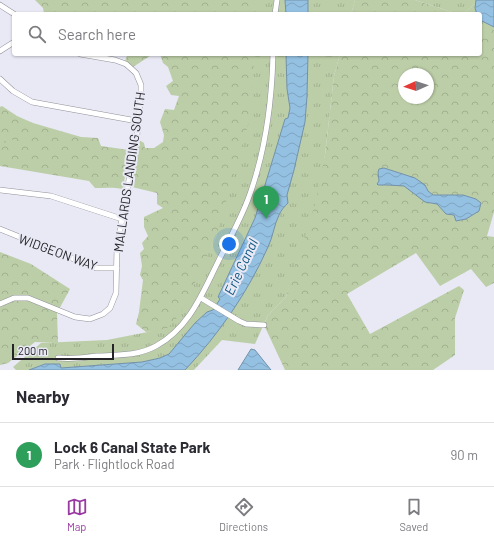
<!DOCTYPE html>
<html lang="en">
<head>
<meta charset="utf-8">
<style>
	:root { --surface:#fff; --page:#f7f7f7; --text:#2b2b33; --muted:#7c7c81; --line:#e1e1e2; --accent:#993aa2 }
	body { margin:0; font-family:Barlow,sans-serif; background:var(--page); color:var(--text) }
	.compass { position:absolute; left:398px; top:68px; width:36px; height:36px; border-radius:50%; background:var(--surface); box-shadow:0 1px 3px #0004; rotate:267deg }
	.scale { position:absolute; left:12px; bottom:10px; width:102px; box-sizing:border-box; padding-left:4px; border:2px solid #252529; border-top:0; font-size:11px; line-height:14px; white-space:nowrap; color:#252529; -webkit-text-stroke:3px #e8e9f4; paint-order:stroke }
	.you { position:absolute; left:229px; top:244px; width:14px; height:14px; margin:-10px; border:3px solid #fff; border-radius:50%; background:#1a73e8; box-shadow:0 0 0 6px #1a73e833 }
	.badge { display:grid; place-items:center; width:26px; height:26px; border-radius:50%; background:var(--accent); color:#fff; font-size:13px; font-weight:700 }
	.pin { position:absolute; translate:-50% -33px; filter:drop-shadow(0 1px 2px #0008) }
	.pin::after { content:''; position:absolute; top:21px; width:14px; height:12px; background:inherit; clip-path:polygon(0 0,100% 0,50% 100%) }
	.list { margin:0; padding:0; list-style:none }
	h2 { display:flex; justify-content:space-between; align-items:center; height:52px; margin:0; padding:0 16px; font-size:17px }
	h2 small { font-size:13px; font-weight:400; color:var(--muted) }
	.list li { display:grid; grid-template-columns:26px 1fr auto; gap:12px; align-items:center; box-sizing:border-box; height:64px; padding:0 16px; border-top:1px solid var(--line) }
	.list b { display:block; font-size:15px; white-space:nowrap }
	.list p { margin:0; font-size:13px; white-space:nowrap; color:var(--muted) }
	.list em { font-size:13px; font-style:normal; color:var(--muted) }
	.icon { flex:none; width:22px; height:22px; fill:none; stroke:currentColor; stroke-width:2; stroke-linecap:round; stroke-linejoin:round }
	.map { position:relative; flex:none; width:494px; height:370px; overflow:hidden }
	.search { position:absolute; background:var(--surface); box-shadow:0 1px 3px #0004; left:12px; right:12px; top:12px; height:44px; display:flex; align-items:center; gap:10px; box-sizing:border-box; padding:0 14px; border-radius:4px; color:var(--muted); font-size:15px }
	.sheet { height:116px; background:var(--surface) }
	nav { display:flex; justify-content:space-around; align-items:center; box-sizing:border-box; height:56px; border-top:1px solid var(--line); background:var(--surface); font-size:11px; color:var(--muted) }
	nav a { display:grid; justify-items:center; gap:2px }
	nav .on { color:var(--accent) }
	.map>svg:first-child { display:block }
	.forest { fill:url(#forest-crowns); fill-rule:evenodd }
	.wetland { fill:url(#wetland-marsh) }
	.park { fill:url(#park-tufts) }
	.water { fill:url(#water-waves); stroke:#7392aa }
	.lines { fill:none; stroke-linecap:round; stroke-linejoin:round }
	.minor-casing { stroke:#91919b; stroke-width:6 }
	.minor { stroke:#fff; stroke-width:5 }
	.labels { text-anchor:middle; stroke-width:4; stroke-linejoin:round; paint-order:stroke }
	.street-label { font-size:13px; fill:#252529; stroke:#e8e9f4 }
	.water-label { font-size:14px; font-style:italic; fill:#125984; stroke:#e8e9f4 }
</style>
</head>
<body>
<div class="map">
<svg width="494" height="370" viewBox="0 0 494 370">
	<defs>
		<pattern id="forest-crowns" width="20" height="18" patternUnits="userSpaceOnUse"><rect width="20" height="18" fill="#bccea7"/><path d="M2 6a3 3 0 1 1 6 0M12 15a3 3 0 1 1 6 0" fill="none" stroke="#a1b190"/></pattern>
		<pattern id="wetland-marsh" width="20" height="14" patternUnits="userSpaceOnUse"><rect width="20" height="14" fill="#bccea7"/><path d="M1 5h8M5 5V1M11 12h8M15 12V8" fill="none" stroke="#a1b190"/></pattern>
		<pattern id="park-tufts" width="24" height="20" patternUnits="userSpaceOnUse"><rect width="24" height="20" fill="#bccea7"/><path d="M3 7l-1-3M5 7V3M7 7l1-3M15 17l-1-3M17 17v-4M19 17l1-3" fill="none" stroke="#a1b190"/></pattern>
		<pattern id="water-waves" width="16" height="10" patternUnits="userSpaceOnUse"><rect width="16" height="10" fill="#94c0e1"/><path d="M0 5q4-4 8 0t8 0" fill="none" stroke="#7fa5c1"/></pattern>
	</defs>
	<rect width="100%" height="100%" fill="#e8e9f4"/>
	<path class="forest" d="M35,0h237l-1,14h-227l-1,-6z
		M355,0h60l43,14h-107z
		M479,0h15v212l-7,24 7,1v46l-8,4 -15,-18 -31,17 -24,-33 -69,41 23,40 89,-48 5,4 -9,28v37l-22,15h-148l-21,-45 4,-10 18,-18 39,-142 9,-79 6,-22h140v-40h-17zM404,74h24v24h-24z
		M142,54h11l-20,13 -8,-6 2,-5h13z
		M160,54h108l-4,65 -83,203 -18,9 -17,1 -10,-8 3,-12 4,-32 -3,-5 2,-9 -2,-13 4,-4 -2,-6 6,-7 -4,-9v-10l19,-9 -6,-4v-11l-25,-6 7,-47 5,3 1,5h9l9,-6 1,-7 -4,-13 5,-13 9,1 5,-14 -8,-1 -5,-9 7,-5 -5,-14 -5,-4z
		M2,106l15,10 16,7 48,14 17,1 3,8 28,4 -6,39c-10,-2 -18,-1 -28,-1l-6,-7 -89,-15v-59z
		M0,252l31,12 39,25 -13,24 1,30 -23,-1 -27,21 -8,2v-58l3,-1 -3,-5z"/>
	<path class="wetland" d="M0,133l22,12 -22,-3z"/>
	<path class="park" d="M261,0h94l-4,14h-92z
		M415,0h64l-16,14h-5z
		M255,54h85l-6,22 -9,79 -9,46 -30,96 -18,18 -13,29 -33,-4 -28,30h-48l-52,-4 -34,2v-4h-15l-16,6h-13l-3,-3 28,-24 66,-3 61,-12 13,-15 35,-76 32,-112z"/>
	<path class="water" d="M285,0h23v14h-22z
		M476,0h18v27l-14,-7v-6h-3l-2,-6z
		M286,54h22l-1,42 -2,26 -11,48 -7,25 1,8c-3,3 -7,7 -9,12 -5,10 -6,22 -11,32 -20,45 -49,87 -83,123h-156l16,-6h15l1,4 81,-6 18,-4 9,-4 26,-31 12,-11 6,-2 7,-11 -2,-2 37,-79 30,-99 3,-1 2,-10 -3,-19z
		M384,168l31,10 10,7 3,6 5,4h30l13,4 5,4 -2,8 -13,8 -10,2 -2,-6 -8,-1 -9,-10 -12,-2 -21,-16 -16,-1h-10l-1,-1 2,-3 -1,-9 1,-3z
		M251,349l4,1 16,20h-33z"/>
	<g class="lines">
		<defs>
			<path id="minor" d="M0,5l14,9
				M275,14l2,-14
				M0,51l14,-9
				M0,79l13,12 19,11 105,19
				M0,190l51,6 71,23
				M0,229l96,39h21
				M201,298l38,23 7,3 18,1
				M0,304l14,-6h14l47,19 15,2 13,-5 7,-6 6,-15 1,-46 20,-112 4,-43v-7l-5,-12 -10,-9 -11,-4 -35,-6
				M58,358c13,1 26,0 39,-2 20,-1 41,0 59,-10 33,-18 46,-52 62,-84 11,-23 25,-46 33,-71 15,-44 21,-91 22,-137"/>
		</defs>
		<use href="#minor" class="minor-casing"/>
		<use href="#minor" class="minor"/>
	</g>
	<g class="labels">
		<g class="street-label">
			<text transform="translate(129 172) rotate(-82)" y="5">MALLARDS LANDING SOUTH</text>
			<text transform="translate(58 252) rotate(20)" y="5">WIDGEON WAY</text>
		</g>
		<g class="water-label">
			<text transform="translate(241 267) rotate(-65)" y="5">Erie Canal</text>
		</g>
	</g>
</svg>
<svg class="compass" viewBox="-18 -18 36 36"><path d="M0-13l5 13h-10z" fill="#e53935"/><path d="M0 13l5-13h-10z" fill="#7c7c81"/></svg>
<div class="scale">200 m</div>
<div class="you"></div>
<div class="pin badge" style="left:266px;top:219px;background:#2e9e5b">1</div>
<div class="search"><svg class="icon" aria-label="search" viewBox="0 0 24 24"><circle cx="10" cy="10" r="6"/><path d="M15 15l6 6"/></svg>Search here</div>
</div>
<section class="sheet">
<h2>Nearby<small></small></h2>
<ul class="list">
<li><span class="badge" style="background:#2e9e5b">1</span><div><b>Lock 6 Canal State Park</b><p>Park · Flightlock Road</p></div><em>90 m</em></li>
</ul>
</section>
<nav>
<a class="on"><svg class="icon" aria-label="map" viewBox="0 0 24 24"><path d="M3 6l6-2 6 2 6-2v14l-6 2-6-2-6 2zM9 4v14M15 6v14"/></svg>Map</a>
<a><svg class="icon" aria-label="directions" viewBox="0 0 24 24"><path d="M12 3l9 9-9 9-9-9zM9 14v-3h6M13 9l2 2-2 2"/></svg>Directions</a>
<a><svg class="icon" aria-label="saved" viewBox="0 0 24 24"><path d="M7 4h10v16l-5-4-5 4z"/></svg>Saved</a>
</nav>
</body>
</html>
